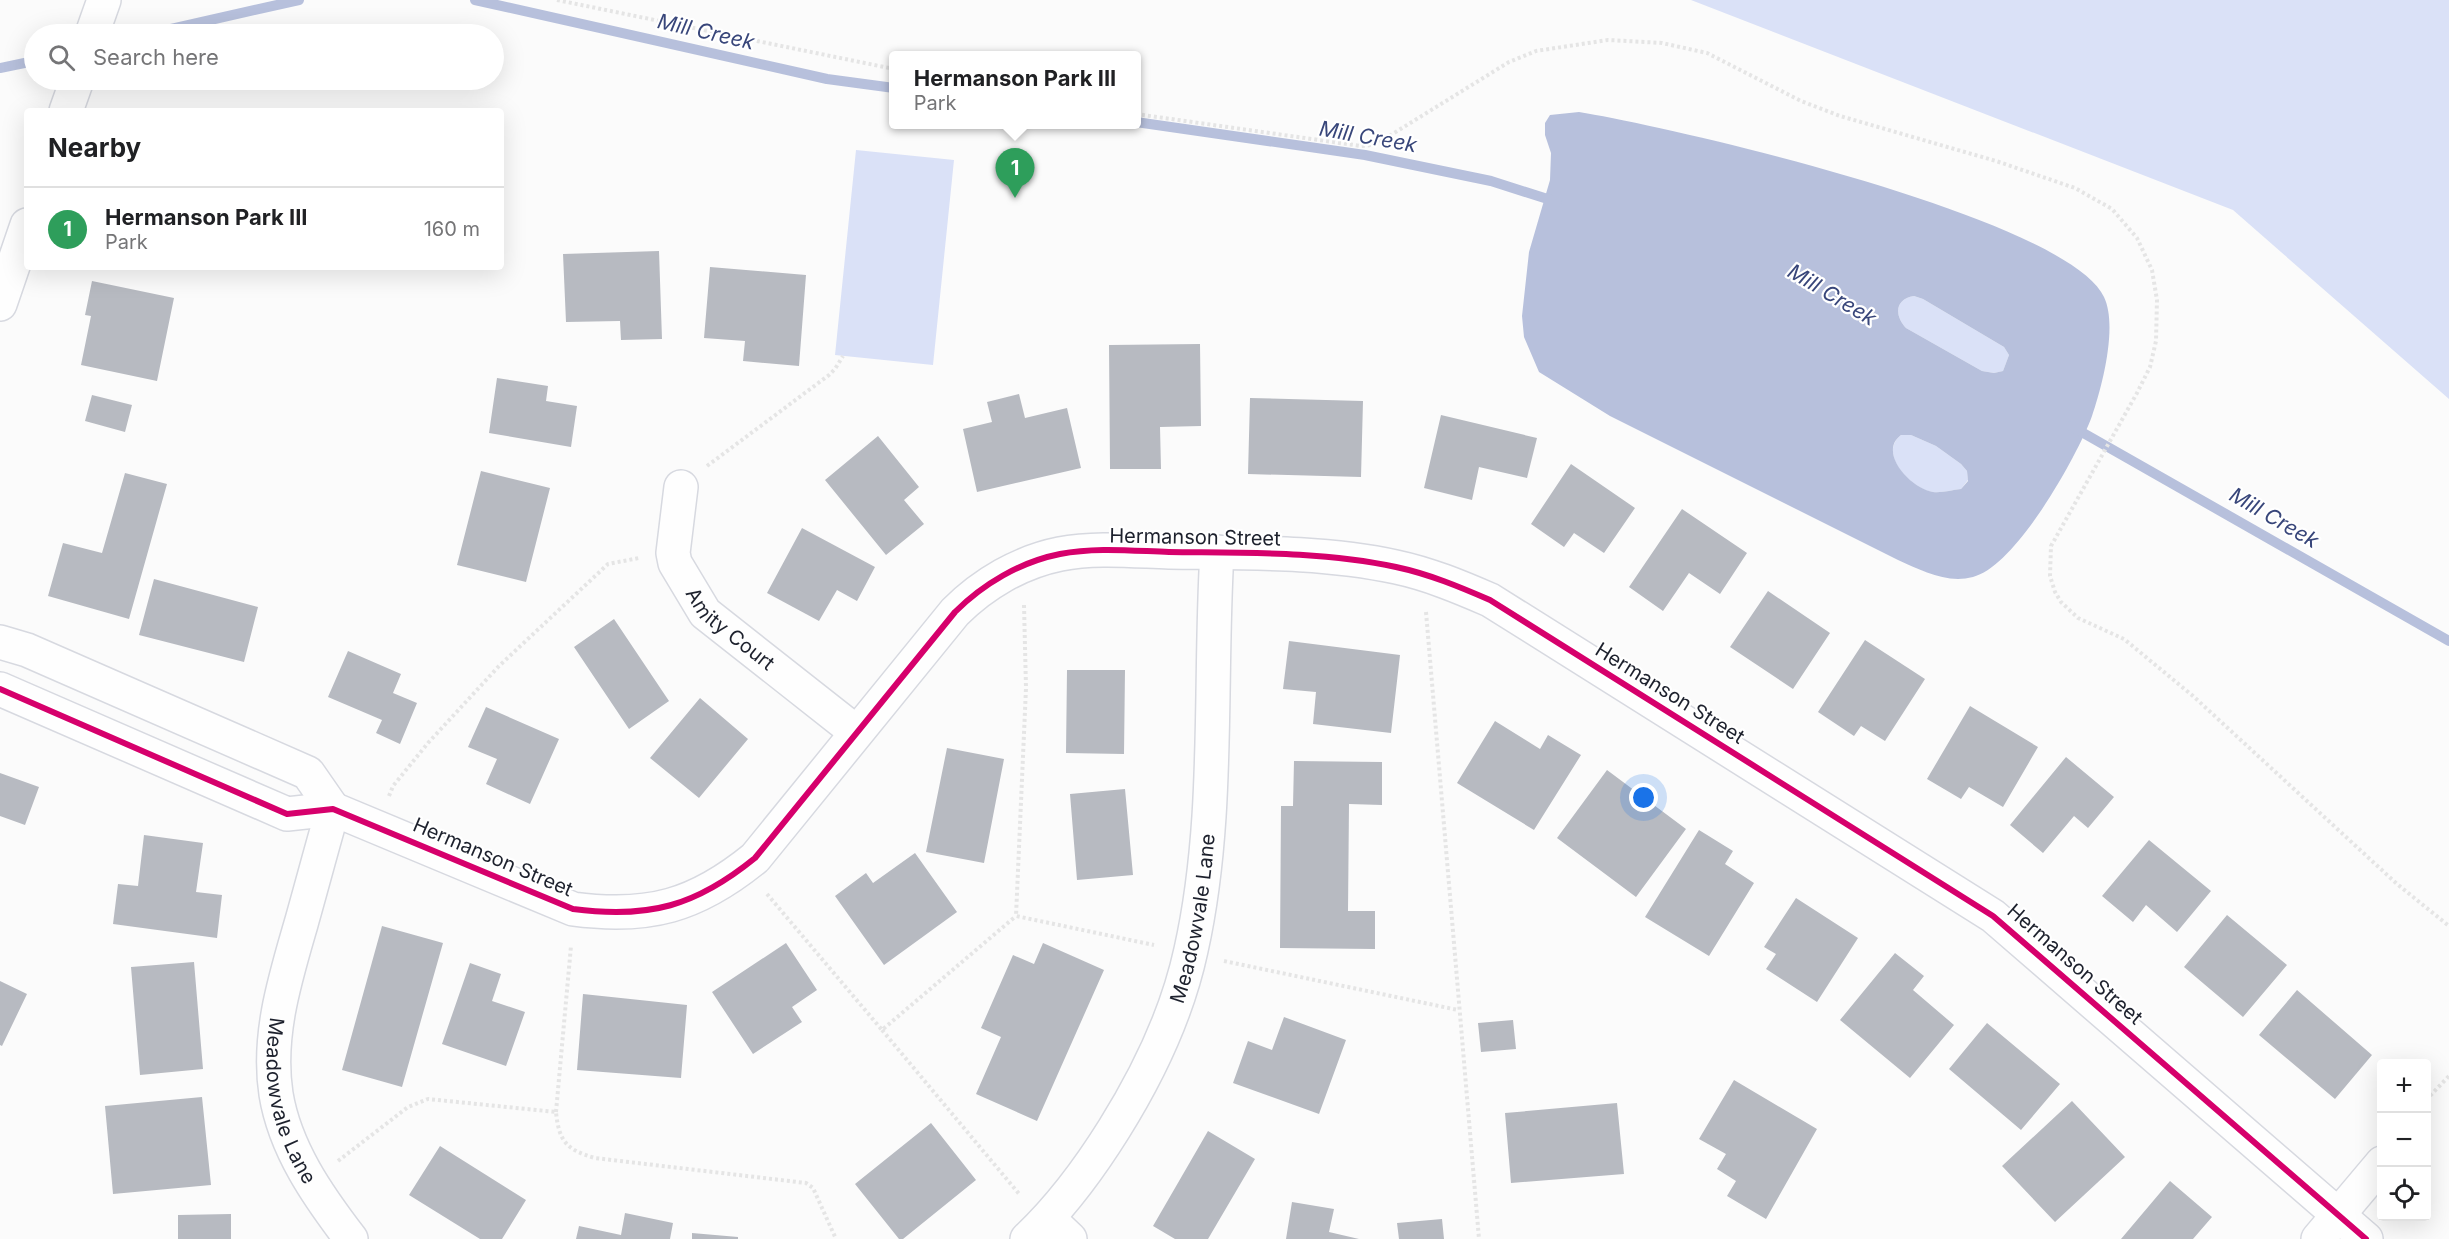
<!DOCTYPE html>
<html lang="en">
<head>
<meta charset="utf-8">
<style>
	:root { --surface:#fff; --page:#f2f2f2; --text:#202124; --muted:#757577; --line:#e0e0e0; --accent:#6b6d75 }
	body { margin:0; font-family:Inter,sans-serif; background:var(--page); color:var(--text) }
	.controls { position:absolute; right:18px; bottom:18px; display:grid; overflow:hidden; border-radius:6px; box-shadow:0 6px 24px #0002 }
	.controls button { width:54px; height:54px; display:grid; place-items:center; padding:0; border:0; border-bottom:2px solid var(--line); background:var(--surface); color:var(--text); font:30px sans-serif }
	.you { position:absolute; left:1644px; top:798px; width:21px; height:21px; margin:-15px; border:4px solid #fff; border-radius:50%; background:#1a73e8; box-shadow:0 0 0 9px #1a73e833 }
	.badge { display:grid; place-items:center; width:39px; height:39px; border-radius:50%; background:var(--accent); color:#fff; font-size:20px; font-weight:700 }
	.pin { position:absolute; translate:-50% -50px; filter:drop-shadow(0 2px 3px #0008) }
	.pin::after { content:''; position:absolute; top:32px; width:21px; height:18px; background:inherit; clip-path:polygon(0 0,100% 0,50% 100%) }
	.popup { position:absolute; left:889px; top:51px; width:252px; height:78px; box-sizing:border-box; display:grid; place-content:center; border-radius:6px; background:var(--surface); filter:drop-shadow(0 2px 4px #0005); font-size:20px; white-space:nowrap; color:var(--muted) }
	.popup b { font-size:22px; color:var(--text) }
	.popup::after { content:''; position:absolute; left:50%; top:100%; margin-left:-12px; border:12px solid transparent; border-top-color:var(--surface) }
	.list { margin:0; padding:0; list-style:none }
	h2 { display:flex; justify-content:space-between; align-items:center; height:78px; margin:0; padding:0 24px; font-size:26px }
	h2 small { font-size:20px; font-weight:400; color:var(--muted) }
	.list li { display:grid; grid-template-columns:39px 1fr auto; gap:18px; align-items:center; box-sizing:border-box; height:84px; padding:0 24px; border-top:2px solid var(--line) }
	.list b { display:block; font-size:22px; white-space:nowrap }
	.list p { margin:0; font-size:20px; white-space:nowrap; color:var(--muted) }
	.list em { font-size:20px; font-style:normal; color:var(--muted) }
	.icon { flex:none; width:33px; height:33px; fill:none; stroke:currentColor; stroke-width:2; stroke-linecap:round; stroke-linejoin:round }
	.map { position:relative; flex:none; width:2449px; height:1239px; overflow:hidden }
	.search { position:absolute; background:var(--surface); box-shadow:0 6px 24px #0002; left:24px; top:24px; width:480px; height:66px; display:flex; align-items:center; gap:15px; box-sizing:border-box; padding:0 21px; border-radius:33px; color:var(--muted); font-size:22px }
	.panel { position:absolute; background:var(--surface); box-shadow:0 6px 24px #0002; left:24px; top:108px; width:480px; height:162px; border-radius:6px }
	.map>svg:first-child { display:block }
	.green { fill:#dae1f7 }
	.water { fill:#b7c0dc; fill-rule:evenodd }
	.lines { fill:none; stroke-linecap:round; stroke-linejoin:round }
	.stream { stroke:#b7c0dc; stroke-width:10 }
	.building { fill:#b7bac1 }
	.street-casing { stroke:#d7d9e0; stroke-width:36 }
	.path { stroke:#e5e5e5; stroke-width:4; stroke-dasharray:3 3; stroke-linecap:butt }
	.street { stroke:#fefefe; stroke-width:33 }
	.cycleway-casing { stroke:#fff; stroke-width:10 }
	.cycleway { stroke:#d6006c; stroke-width:6 }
	.labels { text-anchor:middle; stroke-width:4.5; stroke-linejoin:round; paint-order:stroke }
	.street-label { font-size:20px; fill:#1d212d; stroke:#fff }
	.water-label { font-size:21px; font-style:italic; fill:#38467a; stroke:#fff }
</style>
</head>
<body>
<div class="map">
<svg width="2449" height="1239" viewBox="0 0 2449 1239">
	<rect width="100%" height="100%" fill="#fbfbfb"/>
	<path class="green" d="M1691,0h758v399l-216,-189z
		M856,150l98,10 -21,205 -98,-10z
		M1914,296l9,3 81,48 5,8 -6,16 -9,2 -12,-2 -76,-43c-12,-13 -11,-29 8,-32z
		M1901,435h10l25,11 25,18 6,7 1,9 -7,9c-9,1 -19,4 -28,3 -21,-3 -56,-38 -32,-57z"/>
	<path class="water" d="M1579,112c93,15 488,106 525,185 14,29 -2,90 -12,119 -15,41 -76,150 -119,161 -27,7 -52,-7 -75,-17l-288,-144 -71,-44 -15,-35 -2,-21 7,-64 21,-72 1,-27 -6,-18v-12l5,-8zM1914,296l9,3 81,48 5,8 -6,16 -9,2 -12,-2 -76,-43c-12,-13 -11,-29 8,-32zM1901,435h10l25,11 25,18 6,7 1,10 -7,8c-9,1 -19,4 -28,3 -21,-3 -56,-39 -32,-57z"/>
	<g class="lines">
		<path class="stream" d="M475,0l352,79 67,9
			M149,34l150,-34
			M0,68l34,-7
			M1136,122l229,33 126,26 66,21
			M2071,426l378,215"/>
	</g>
	<path class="building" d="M659,251l3,88 -41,1 -1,-19 -54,1 -3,-68z
		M710,267l96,8 -7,91 -56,-5 2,-20 -41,-3z
		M92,281l82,17 -17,83 -76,-16 10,-49 -6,-1z
		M1200,344l1,82 -41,1 1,42h-51l-1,-124z
		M497,378l51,8 -2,15 31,5 -6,41 -82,-14z
		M1019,394l6,24 42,-10 14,60 -104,24 -14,-63 29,-7 -5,-20z
		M92,395l40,10 -7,27 -40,-11z
		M1250,398l113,3 -2,76 -113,-3z
		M1441,415l96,23 -10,40 -48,-11 -7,33 -48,-12z
		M878,436l41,51 -15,13 20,24 -38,31 -61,-75z
		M1571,464l64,44 -31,45 -30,-20 -10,14 -33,-23z
		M481,471l69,17 -24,94 -69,-17z
		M125,473l42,11 -38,135 -81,-23 15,-53 39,10z
		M1682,509l65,44 -27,41 -31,-21 -26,38 -34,-24z
		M802,528l73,39 -18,34 -20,-11 -18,31 -52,-28z
		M154,579l104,28 -14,55 -105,-27z
		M1768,591l62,42 -37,56 -63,-42z
		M614,619l55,82 -40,28 -55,-82z
		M1865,640l60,39 -40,62 -24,-15 -7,10 -36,-24z
		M1289,641l111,14 -9,78 -78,-9 3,-32 -33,-3z
		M348,651l53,23 -8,19 24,10 -17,41 -24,-11 6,-13 -54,-23z
		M1067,670h58l-1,84 -58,-1z
		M700,698l48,41 -49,59 -49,-40z
		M1970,706l68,41 -35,60 -34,-20 -8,12 -34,-20z
		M486,707l73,32 -29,65 -44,-20 11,-25 -29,-12z
		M1495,721l45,28 8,-14 33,20 -47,75 -77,-47z
		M947,748l57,11 -20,104 -58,-11z
		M2066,757l48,40 -26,31 -14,-12 -31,37 -33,-28z
		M1294,761l88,1v43l-33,-1 -1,107h27v38l-95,-1 1,-142h12z
		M1607,770l79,59 -50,68 -79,-59z
		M0,773l39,14 -14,38 -25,-9z
		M1125,789l8,86 -56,5 -7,-86z
		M1699,830l34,21 -8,13 29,19 -45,73 -64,-39z
		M144,835l59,8 -7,49 26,3 -5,43 -104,-14 5,-40 20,2z
		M2149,840l62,51 -34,41 -31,-27 -13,17 -31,-26z
		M915,853l42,59 -73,53 -49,-69 31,-23 7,10z
		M1796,898l62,40 -41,64 -51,-33 10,-15 -12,-7z
		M2227,915l60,50 -44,52 -59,-50z
		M382,926l61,17 -41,144 -60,-17z
		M786,943l31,47 -25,17 10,15 -49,32 -41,-62z
		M1043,943l61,27 -67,151 -61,-27 25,-57 -20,-9 32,-73 21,9z
		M1895,953l29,23 -11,14 41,35 -44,53 -70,-58z
		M194,962l9,107 -63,6 -9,-108z
		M470,963l31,11 -9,27 33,11 -19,54 -64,-22z
		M0,981l27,13 -25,52 -2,-1z
		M2297,990l75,65 -37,44 -76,-64z
		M583,994l104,11 -6,73 -104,-8z
		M1284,1017l62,23 -27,74 -86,-31 15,-42 24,9z
		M1513,1020l3,29 -35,3 -3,-29z
		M1987,1023l73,61 -39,46 -72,-61z
		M1734,1080l83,49 -51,90 -39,-23 9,-15 -19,-12 9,-15 -27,-15z
		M202,1097l9,88 -98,9 -8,-88z
		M2072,1101l53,56 -70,65 -53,-56z
		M1617,1103l7,71 -113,9 -6,-70z
		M931,1123l45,57 -73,59h-4l-44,-55z
		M1208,1131l47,28 -47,80h-33l-22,-13z
		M440,1146l86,54 -24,39h-22l-71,-44z
		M2170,1181l42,36 -19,22h-72z
		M1292,1202l42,7 -5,23 30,7h-73z
		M625,1213l48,10 -3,16h-94l3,-13 42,9z
		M231,1214v25h-53v-24z
		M1442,1219l2,20h-45l-2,-16z
		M692,1233l46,4v2h-46z"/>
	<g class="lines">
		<defs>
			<g id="street">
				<path d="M92,34l12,-34"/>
				<path d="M66,111l11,-31"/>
				<path d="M0,304l27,-79"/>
				<path id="s1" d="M681,487l-8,66 2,10 30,50 151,119"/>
				<path d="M0,642l27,8 281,123 25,36"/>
				<path d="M0,689l287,125 46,-5 240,100c76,10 123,-3 182,-51l200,-246c28,-28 65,-50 105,-58 36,-7 74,-3 109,-2 75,1 154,-1 227,15 33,7 64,20 94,33l503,316 373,323"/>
				<path id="s2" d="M333,809c-11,38 -21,76 -32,115 -16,55 -34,112 -25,170 9,55 42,102 75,145"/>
				<path d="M1049,1219l21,20"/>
				<path id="s3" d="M1027,1239c35,-33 62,-70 87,-110 35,-56 63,-114 77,-179 29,-130 18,-265 26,-398"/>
				<path d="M2318,1239l64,-76"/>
			</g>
		</defs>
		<use href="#street" class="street-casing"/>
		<path class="path" d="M557,0l337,69
			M1136,114l225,32 11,-1 14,-7 123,-76 27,-11 72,-11 54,3 45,10 94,48 39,15 156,45 79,27 37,21 25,29 15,32 5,30 -1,41 -6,26 -13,26 -86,153 -1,30 5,16 6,10 17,16 46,21 69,57 204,188 52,42
			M707,466l122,-91 6,-6 8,-13
			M1024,605l2,83 -10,228 138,29
			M1426,612l53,627
			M389,796l4,-10 35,-43 71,-77 109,-102 31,-6
			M767,894l115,136 134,-114
			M1224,961l234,49
			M882,1030l138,165
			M2426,1100l23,-24
			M556,1112l15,-166
			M338,1161l70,-54 20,-8 128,13c3,30 11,38 39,46l211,25 7,5 23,51"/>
		<use href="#street" class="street"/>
		<defs>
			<path id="cycleway" d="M0,689l287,125 46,-5 240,100c76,10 123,-3 182,-51l200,-246c28,-28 65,-50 105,-58 36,-7 74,-3 109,-2 75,1 154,-1 227,15 33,7 64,20 94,33l503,316 373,323"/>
		</defs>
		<use href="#cycleway" class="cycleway-casing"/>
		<use href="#cycleway" class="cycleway"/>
	</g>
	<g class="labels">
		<g class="street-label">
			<text transform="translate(1195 537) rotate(1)" y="7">Hermanson Street</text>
			<text dy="7" stroke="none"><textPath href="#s1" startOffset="164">Amity Court</textPath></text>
			<text transform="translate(1670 693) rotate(32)" y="7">Hermanson Street</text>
			<text transform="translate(493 857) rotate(23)" y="7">Hermanson Street</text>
			<text dy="7" stroke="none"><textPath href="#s3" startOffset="368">Meadowvale Lane</textPath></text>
			<text transform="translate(2075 964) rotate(41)" y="7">Hermanson Street</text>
			<text dy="7" stroke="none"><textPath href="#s2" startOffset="302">Meadowvale Lane</textPath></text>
		</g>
		<g class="water-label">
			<text transform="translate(706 32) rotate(13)" y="7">Mill Creek</text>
			<text transform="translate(1368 137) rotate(10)" y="7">Mill Creek</text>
			<text transform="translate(1832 295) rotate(31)" y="7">Mill Creek</text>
			<text transform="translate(2274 518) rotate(30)" y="7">Mill Creek</text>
		</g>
	</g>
</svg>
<div class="controls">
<button>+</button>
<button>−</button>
<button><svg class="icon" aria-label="locate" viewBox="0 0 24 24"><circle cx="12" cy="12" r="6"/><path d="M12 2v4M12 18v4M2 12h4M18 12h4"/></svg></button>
</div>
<div class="you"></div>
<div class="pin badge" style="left:1015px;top:198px;background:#2e9e5b">1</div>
<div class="popup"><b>Hermanson Park III</b>Park</div>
<div class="search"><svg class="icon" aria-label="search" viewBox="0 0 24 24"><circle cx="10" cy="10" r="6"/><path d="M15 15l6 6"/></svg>Search here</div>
<section class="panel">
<h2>Nearby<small></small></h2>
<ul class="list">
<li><span class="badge" style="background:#2e9e5b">1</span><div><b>Hermanson Park III</b><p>Park</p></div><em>160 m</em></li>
</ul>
</section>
</div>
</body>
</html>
